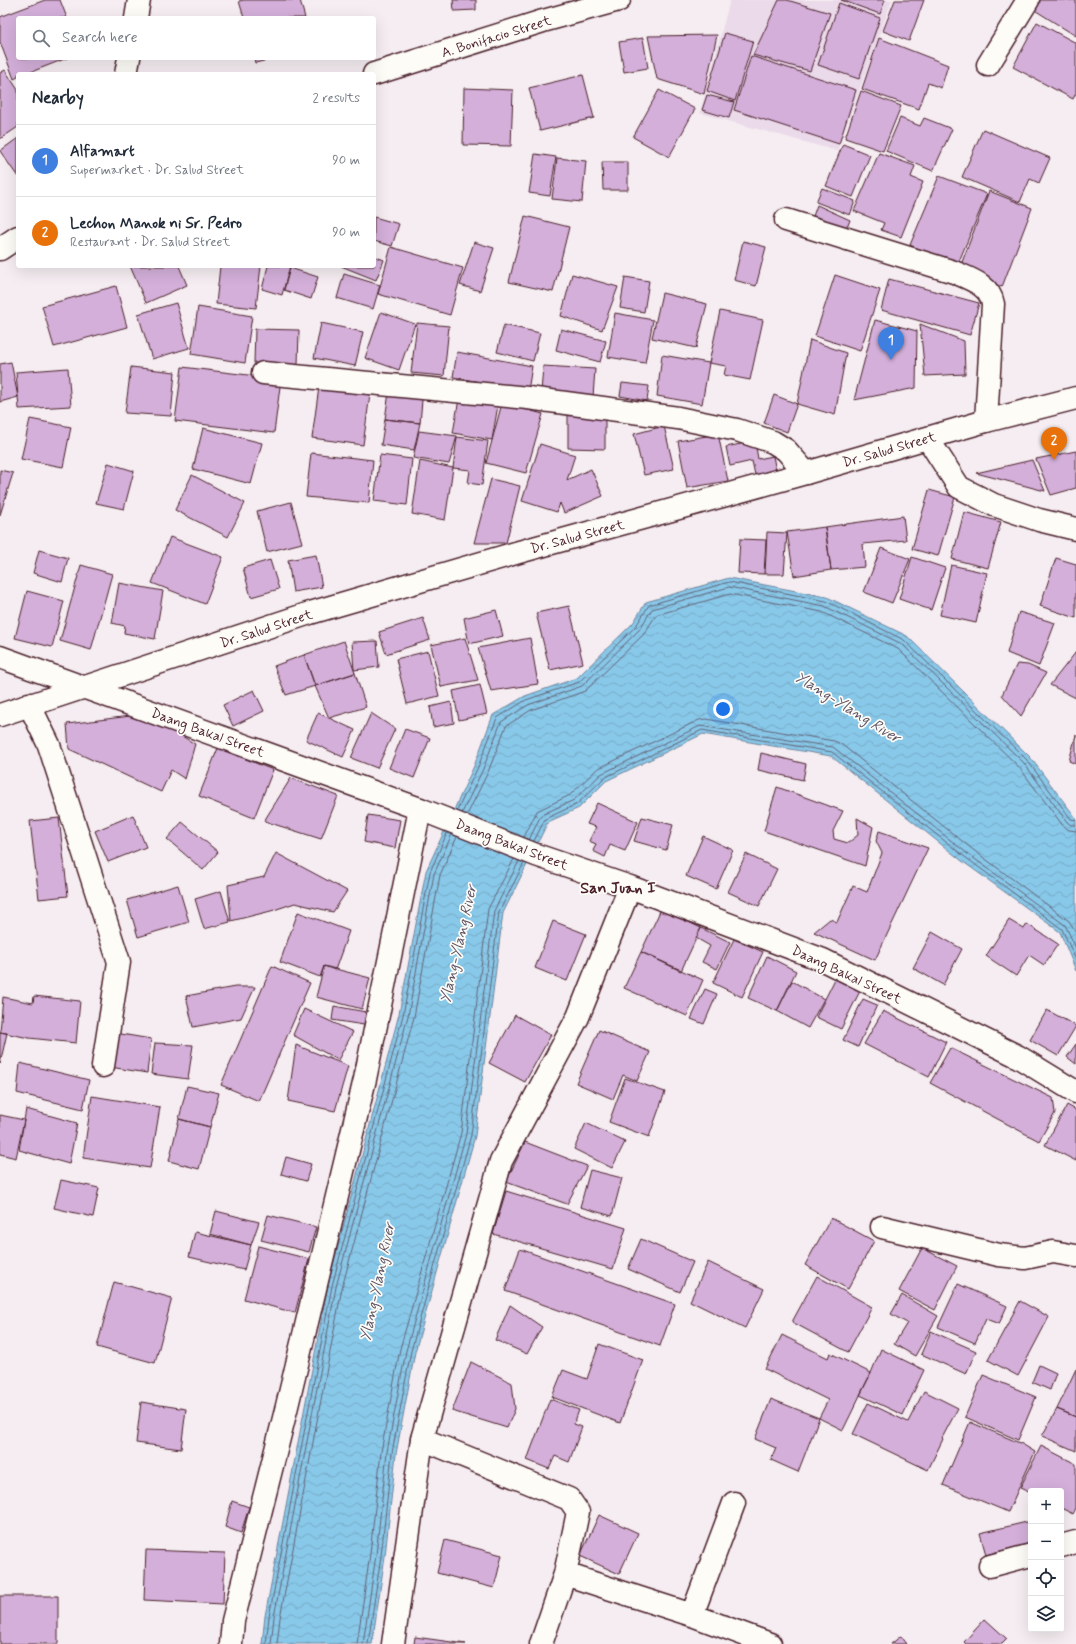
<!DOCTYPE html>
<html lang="en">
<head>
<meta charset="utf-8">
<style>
	:root { --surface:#fff; --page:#f6f6f7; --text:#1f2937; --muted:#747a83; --line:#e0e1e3; --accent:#0f766e }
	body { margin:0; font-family:Mynerve,sans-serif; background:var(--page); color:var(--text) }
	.controls { position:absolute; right:12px; bottom:12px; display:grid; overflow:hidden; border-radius:4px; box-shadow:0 4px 16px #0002 }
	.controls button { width:36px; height:36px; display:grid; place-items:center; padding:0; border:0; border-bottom:1px solid var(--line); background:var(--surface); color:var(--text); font:20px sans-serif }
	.you { position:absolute; left:723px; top:709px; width:14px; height:14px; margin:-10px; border:3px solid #fff; border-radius:50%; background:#1a73e8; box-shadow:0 0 0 6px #1a73e833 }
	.badge { display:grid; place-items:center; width:26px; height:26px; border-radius:50%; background:var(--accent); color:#fff; font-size:13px; font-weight:700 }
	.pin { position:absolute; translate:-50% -33px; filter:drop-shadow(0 1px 2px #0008) }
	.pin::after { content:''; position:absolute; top:21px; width:14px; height:12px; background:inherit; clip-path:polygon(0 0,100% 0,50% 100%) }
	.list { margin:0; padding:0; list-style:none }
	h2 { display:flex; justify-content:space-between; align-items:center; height:52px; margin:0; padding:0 16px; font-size:17px }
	h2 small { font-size:13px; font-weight:400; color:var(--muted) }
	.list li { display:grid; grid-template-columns:26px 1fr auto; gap:12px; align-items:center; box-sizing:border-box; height:72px; padding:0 16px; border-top:1px solid var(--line) }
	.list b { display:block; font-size:15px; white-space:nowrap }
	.list p { margin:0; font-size:13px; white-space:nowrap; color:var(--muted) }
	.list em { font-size:13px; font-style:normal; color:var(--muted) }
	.icon { flex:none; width:22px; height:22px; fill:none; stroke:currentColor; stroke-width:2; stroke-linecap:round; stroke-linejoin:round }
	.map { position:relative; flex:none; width:1076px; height:1644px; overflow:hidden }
	.search { position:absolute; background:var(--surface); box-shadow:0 4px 16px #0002; left:16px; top:16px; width:360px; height:44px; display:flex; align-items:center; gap:10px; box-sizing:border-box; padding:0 14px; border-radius:4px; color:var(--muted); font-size:15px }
	.panel { position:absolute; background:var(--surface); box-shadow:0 4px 16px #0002; left:16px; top:72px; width:360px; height:196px; border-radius:4px }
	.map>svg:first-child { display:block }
	.built { fill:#ebdaea }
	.water { fill:url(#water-waves); stroke:#6f849d }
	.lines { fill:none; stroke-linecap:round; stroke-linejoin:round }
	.shore { stroke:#636377; stroke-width:1 }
	.building { fill:#d3afd9; stroke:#4a1f2b }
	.street-casing { stroke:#4a1f2b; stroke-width:25 }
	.secondary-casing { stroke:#4a1f2b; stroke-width:25 }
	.street { stroke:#fdfcf7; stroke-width:22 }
	.secondary { stroke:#fdfcf7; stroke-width:22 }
	.labels { text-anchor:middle; stroke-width:3.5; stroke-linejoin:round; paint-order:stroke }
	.street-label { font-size:14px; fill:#4a1f2b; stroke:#fdfcf7 }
	.water-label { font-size:15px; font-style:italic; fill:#5d5264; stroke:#fdfcf7 }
	.quarter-label { font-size:16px; font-weight:bold; fill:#4a1f2b; stroke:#fdfcf7 }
</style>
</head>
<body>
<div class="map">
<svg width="1076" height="1644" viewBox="0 0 1076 1644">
	<defs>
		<pattern id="water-waves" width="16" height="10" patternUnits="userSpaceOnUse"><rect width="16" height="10" fill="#88c8e9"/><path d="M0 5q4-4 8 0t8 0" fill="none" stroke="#77abc8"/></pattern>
	</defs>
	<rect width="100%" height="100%" fill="#f5edf1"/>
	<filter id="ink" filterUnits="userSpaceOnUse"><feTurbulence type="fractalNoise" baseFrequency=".025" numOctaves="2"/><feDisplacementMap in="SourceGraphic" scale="8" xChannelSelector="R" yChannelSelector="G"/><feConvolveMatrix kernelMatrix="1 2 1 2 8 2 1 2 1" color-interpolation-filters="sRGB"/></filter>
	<g filter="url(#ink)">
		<path class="built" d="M730,0h162l-55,151 -137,-38z"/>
		<path class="water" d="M729,578l98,19 80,39 123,121 46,61v153l-16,-39 -98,-71 -131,-105 -128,-22 -97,47 -27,27 -31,14 -45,91 -28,223 -60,216 -19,102 -11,102 -13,88h-110l3,-28 63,-331 71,-271 27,-143 48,-105 19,-51 32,-19 52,-18 56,-55 13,-21z"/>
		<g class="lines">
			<path class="shore" d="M457,811l21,-44 19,-49 29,-18 53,-18 57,-56 13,-21 80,-23 97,19 78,39 123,120 44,59 5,1
				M462,813l21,-44 18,-47 27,-17 54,-19 57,-56 13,-21 77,-22 95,19 78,38 122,119 43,59 4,3h5
				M467,815l21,-43 18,-46 25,-16 54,-19 59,-57 12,-19 74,-21 92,18 76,37 121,118 45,60 5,3 7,1
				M524,837l13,-26 33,-16 27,-26 102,-49 7,-1 128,22 7,3 131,105 97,72 7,11
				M529,840l12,-25 33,-15 27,-26 99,-48 133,21 135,107 97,71 11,23
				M534,841l11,-22 32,-15 27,-26 98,-48 130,22 133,105 97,72 14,31
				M266,1644l3,-27 63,-331 71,-271 27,-143 17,-39
				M271,1644l3,-27 62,-330 72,-271 26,-142 18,-40
				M277,1644l3,-26 62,-330 72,-271 26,-142 17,-38
				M357,1644l13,-90 11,-102 19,-103 61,-216 27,-224 26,-50
				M363,1644l13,-89 11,-103 19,-101 60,-217 28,-223 25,-50
				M368,1644l13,-88 11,-103 19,-102 60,-216 28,-223 25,-49"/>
		</g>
		<path class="building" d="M45,0h15l7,18h-49v40h49l-41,16h-8v3l-4,2 -14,-37v-25z
			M244,0h56l5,18h-61l-5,-17z
			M453,0h23v10l-22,1z
			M779,0h8l43,13 -20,58 -57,-16z
			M841,0h44l-5,14z
			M895,0h29l-15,41 -26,-10z
			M1039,0h37v36l-43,-27z
			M839,3l41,15 -21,61 -41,-14z
			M1037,22l39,21v50l-3,6 -60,-32z
			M725,33l28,8 -18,60 -28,-10z
			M717,35l-13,59 -47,-15 -9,-43z
			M643,38l5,30 -24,4 -5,-30z
			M879,38l69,27 -7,23 -13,-5 -9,26 -57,-20z
			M751,56l105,34 -17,54 -105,-34z
			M254,58h23l-22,5z
			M5,70l13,20v37l-18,12v-66z
			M583,75l11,43 -54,13 -11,-43z
			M464,88l49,2 -2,56 -48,-1z
			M659,90l36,19 -26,48 -36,-20z
			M861,91l40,15 -18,45 -38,-13z
			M707,95l27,7 -5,16 -27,-8z
			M900,118l20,8 4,-8 28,11 -19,42 -47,-20z
			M983,129l67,29 -11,25 -9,-4 -10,23 -58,-25z
			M18,138v39l-18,-26z
			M843,144l27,11 -17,42 -27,-11z
			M879,153l36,13 -4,11 12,5 -22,55 -20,-7 3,-7 -30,-12z
			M535,154l21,3 -6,39 -21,-3z
			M557,158l29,3 -4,41 -30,-3z
			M602,162h26v28h-25z
			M939,176l48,18 -30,72 -47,-21z
			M822,188l33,13 -5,14 -34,-13z
			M989,191l43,17 -30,79 -43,-17z
			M817,205l33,15 -5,13 -33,-14z
			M525,216l44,11 -16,65 -44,-10z
			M374,217l25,7 -7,22 -18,-5z
			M743,241l23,6 -10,39 -22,-6z
			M474,242l20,6 -14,43 -20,-6z
			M391,247l72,21 -13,47 -72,-21z
			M374,256l10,4 -8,20 -35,-14h33z
			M130,266h49l8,19 -41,18z
			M220,266h41l-5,42 -40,-4z
			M268,266h22l-8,29 -20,-6z
			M290,268l28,9 -7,22 -27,-9z
			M344,274l36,11 -7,24 -36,-11z
			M572,274l46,13 -16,43 -41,-14z
			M835,275l45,15 -20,61 -45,-15z
			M625,277l24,4 -5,31 -24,-4z
			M889,279l90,24 -9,32 -89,-25z
			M116,286l11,41 -73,20 -12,-41z
			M662,293l45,11 -11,44 -44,-10z
			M176,303l13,45 -37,11 -14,-45z
			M198,307l54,9 -7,47 -54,-9z
			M720,311l43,9 -13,60 -26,-5 2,-9 -17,-3z
			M381,312l34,12 -16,46 -34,-12z
			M615,313l38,7 -8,43 -37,-6z
			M875,320l42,11 -1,57 -62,12z
			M321,323l42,9 -8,34 -41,-8z
			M417,323l32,3 -5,50 -33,-3z
			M920,324l44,17 1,33 -40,2z
			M504,325l36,8 -7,28 -36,-9z
			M255,329l44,1 -1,35 -44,-2z
			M561,329l45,12 -6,21 -44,-12z
			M810,340l36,13 -11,62 -38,-11z
			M457,352l75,14 -4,25 -75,-14z
			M662,355l47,8 -7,41 -45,-8z
			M11,362l7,35 -18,5v-38z
			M543,366l52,3 -2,28 -52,-4z
			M131,367l44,5 -4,44 -46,-3z
			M182,367l99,12 -7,54 -99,-12z
			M68,368l3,38 -52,3 -3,-37z
			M622,383l27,3 -2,15 -27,-5z
			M390,386l33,3 -3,34 -35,-4z
			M319,387l51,7 -7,51 -51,-7z
			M460,393l39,6 -7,41 -39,-7z
			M774,395l23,9 -10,28 -23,-9z
			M502,403l41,11 -17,59 -40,-10z
			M605,413v36l-37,-1v-34z
			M30,419l41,8 -8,40 -42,-8z
			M385,419l35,4 -6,27 -33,-5z
			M664,426l10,43 -30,6 -10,-41z
			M203,428l59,15 -11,41 -58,-15z
			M419,431l38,5 -8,28 -36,-6z
			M718,434l10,47 -41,7 -9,-47z
			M457,437l31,4 -6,44 -14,-2 2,-13 -17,-2z
			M755,441l3,18 15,-3 3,15 -21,4 -3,-14 -22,5 -4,-19z
			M540,444l35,11 -8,25 24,-11 12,27 -39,17 -4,-10 -3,9 -35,-11z
			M1076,451v37l-25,7 -15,-36z
			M311,453l62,7 -4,43 -63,-6z
			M380,455l32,4 -5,46 -33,-4z
			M1032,460l13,31 -69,-18z
			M420,461l33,7 -8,52 -33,-6z
			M108,463l26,8 -10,38 -28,-6z
			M0,470l13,3 -13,42z
			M192,475l53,28 -17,34 -53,-27z
			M491,479l29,7 -14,57h-32z
			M929,490l26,7 -17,59 -26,-7z
			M291,502l11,41 -35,9 -10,-41z
			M964,512l37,10 -13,46 -36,-9z
			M903,516l3,24 -43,4 2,23 -34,3 -6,-43z
			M825,527l6,43 -37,6 -7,-44z
			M767,532l20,1 -3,41h-19z
			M170,537l53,20 -18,47 -53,-21z
			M740,539l26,1 -2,34 -26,-1z
			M881,548l29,11 -18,44 -28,-11z
			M39,550l29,8 -6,24 -29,-9z
			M316,555l6,32 -29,5 -5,-32z
			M912,557l33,11 -14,42 -32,-11z
			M1056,558l20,6v54l-36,-12z
			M270,560l9,29 -28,8 -8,-29z
			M81,565l31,9 -21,76 -31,-9z
			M951,565l36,8 -11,50 -36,-8z
			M119,583l44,8 -8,48 -31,-6 1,-7 -13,-3z
			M27,591l37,10 -12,46 -37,-9z
			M569,606l14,57 -33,7 -14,-57z
			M496,610l7,26 -34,8 -5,-26z
			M1019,612l36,11 -16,43 -32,-13z
			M423,618l7,22 -44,14 -7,-22z
			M465,638l13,42 -37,7 -10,-42z
			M530,638l8,46 -47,7 -13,-43z
			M344,641l11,32 -40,13 -11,-31z
			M377,641l2,26 -25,3 -2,-28z
			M428,651l11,45 -32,8 -11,-45z
			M1076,652v46l-26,-13z
			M304,655l11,31 -29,9 -12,-29z
			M1017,664l11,1 18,8 -25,43 -19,-21z
			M355,673l11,34 -37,11 -14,-32z
			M480,685l7,29 -28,6 -6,-29z
			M254,690l10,21 -31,15 -10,-21z
			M451,702l3,21 -21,4 -3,-20z
			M318,713l37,17 -12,27 -37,-17z
			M371,713l24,16 -18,39 -26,-10z
			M146,714l49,30 -10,35 -14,-9 -10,22 -92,-43 -2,-25z
			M405,729l25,9 -16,40 -25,-10z
			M1076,735v29l-7,-3z
			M218,748l55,22 -19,48 -55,-22z
			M761,753l45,11 -3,16 -45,-10z
			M291,778l47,18 -17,43 -57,-18z
			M777,787l66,24 -10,20 1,8 14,4 10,-8 -1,-17 16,9 -8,39 -101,-35z
			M597,803l41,19 -13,29 -15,-6 -5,12 -12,-6 3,-7 -7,-3 7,-14 -9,-3z
			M133,815l13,32 -38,15 -13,-31z
			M368,815l32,5 -5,28 -31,-6z
			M642,817l31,8 -7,25 -32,-9z
			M59,818l9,78 -29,3 -9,-78z
			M182,822l36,30 -15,18 -36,-31z
			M879,831l49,17 -53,112 -61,-28 16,-13 7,3 16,-36 14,6 15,-39 -6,-12z
			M703,836l30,14 -17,39 -30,-13z
			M276,853l71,38 -14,21 -38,-9 -24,8 -40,10 -3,-36 36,-8z
			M746,854l31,15 -18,37 -31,-14z
			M178,885l11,37 -51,15 -11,-37z
			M221,891l9,31 -26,7 -9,-30z
			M661,909l40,19 -20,43 -40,-19z
			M298,912l51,19 -14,39 -11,-4 -4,11 -40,-15z
			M1009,920l15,9 3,-5 31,20 -14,21 -15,-10 -13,21 -30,-20z
			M553,921l33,13 -19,47 -32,-13z
			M701,928l29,14 -13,27 -15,-7 8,-16 -14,-8z
			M932,932l30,17 -19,36 -30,-17z
			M734,939l29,13 -21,45 -29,-14z
			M641,952l62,28 -16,36 -63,-28z
			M767,956l29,15 -19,40 -29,-13z
			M272,966l38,17 -51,118 -38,-16z
			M324,966l46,12 -8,31 -46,-12z
			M835,979l25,12 -19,38 -25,-12z
			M792,981l32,18 -16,29 -31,-17z
			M235,987h20l-14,31 -48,9 -7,-31z
			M705,989l12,5 -13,30 -13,-5z
			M34,996l46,5 -4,42 -47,-5 -29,-6 3,-35 30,6z
			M863,999l14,6 -19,42 -15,-7z
			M334,1006l32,6 -2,13 -32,-5z
			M304,1009l49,23 -15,28 -45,-25z
			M1047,1010l29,16 -18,30 -28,-16z
			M883,1011l63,31 -17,35 -65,-33z
			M515,1015l36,20 -26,47 -36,-19z
			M599,1030l51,22 -13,29 -14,-6 -10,24 -37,-16z
			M0,1032l7,1 -7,31z
			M115,1033l36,6 -4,34 -37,-6z
			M155,1043l38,2 -5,34 -37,-5z
			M1076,1044v20l-9,-7z
			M296,1045l52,21 -13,45 -47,-10z
			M950,1048l103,50 2,15 -16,28 -109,-58z
			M20,1063l69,17 -6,29 -66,-16z
			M625,1078l40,14 -16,45 -40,-15z
			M187,1086l32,7 -9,34 -31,-8z
			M92,1096l68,11 -10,61 -67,-10z
			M1067,1105l9,5v51l-31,-16z
			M26,1109l51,14 -8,41 -50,-14z
			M0,1115l24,5 -8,38 -16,-4z
			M179,1119l31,8 -11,42 -30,-8z
			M586,1123l39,19 -13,26 -38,-19z
			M525,1142l62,24 -20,38 -61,-22z
			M286,1157l25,7 -5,17 -25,-7z
			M590,1170l32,8 -10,38 -32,-9z
			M61,1180l38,8 -6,29 -39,-9z
			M506,1191l120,37 -13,41 -120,-35z
			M216,1211l43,11 -8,23 -41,-11z
			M268,1215l48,12 -7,25 -48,-12z
			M831,1218l43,23 -26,48 -43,-24z
			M195,1232l56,13 -7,25 -55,-13z
			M641,1239l52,23 -13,30 -52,-23z
			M258,1246l51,13 -14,54 -51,-14z
			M922,1248l35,18 -22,44 -36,-19z
			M520,1249l155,55 -15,42 -155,-55z
			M708,1262l56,27 -19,39 -55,-27z
			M817,1276l55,31 -24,45 -56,-30z
			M114,1282l58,16 -17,65 -58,-16z
			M958,1284l49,22 -8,18 -13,-5 -11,24 -37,-16z
			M902,1295l36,21 -23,40 -21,-12 13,-21 -16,-9z
			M1020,1301l29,16 -31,59 -30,-16z
			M510,1305l32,22 -15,27 -32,-14z
			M931,1331l45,20 -10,23 -45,-20z
			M782,1335l46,23 2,-5 41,20 -28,57 -24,-12 9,-18 -63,-31z
			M599,1344l44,16 -23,63 -68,-26 11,-27 24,9z
			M881,1349l43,21 -21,45 -43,-20 11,-22z
			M471,1362l41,21 3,26 -8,19 -55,-17z
			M1039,1365l17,8 -6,17 -18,-8z
			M1076,1369v48l-19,-8z
			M983,1375l53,22 -18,43 -53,-23z
			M924,1391l34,17 -16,30 1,1 -15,31 -75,-36 15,-31 40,19z
			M550,1399l29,11 -5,14 8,3 -13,35 -14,-6 -6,13 -22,-9z
			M771,1399l48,19 -21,54 -27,-12 5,-12 -21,-9z
			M141,1402l45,7 -5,40 -45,-6z
			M1057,1409l19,8v34l-34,-15z
			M970,1422l52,22 13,8 -27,60 -65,-27z
			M1041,1446l35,18v44l-3,6 -12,-6v-17h-30v2l-11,-5z
			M232,1501l17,6 -8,26 -16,-6z
			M599,1515l39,18 -19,41 -39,-18z
			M1031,1521v22l-45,12 -6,-22z
			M445,1540l57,15 -8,33 -57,-15z
			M146,1550l79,3 -2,51 -79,-4z
			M0,1596h58v48h-58z
			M985,1619l22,20 -5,5h-36l-2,-2z
			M901,1636l6,8h-16z
			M415,1637l51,7h-52z"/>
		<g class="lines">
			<defs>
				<path id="street" d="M988,65l40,-65
					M786,220l168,52c16,7 36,13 39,32l-7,117
					M263,373l265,25 150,20 59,12 36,12 13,8 20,23
					M928,439l31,48 35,18 45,15 37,9
					M29,704l20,41 70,217 -16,104
					M882,1227l117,28 26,3 28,-6 23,4
					M422,1439l147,60 9,13 -13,62
					M1061,1546l15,-4
					M990,1566l41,-11
					M692,1615l42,-112
					M231,1644l2,-23 54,-215 78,-327 55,-270
					M541,1644l24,-70 127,41 78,29"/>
				<path id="secondary" d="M136,18l3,-18
					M126,74l3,-16
					M374,74l169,-53 76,-21
					M0,249l18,-12
					M0,657l420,152 116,46 94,32 193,73 194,96 59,36
					M0,715l310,-102 209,-61 287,-79 180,-52 90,-23
					M393,1644l29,-205 79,-278 77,-144 52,-130"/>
			</defs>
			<use href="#street" class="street-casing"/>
			<use href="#secondary" class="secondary-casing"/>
			<use href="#street" class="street"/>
			<use href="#secondary" class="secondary"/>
		</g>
	</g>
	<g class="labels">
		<g class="street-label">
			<text transform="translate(496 36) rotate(-17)" y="5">A. Bonifacio Street</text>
			<text transform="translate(889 449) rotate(-16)" y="5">Dr. Salud Street</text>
			<text transform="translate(577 536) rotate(-15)" y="5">Dr. Salud Street</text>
			<text transform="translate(266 628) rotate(-18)" y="5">Dr. Salud Street</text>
			<text transform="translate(208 732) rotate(20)" y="5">Daang Bakal Street</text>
			<text transform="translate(512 844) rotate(21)" y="5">Daang Bakal Street</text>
			<text transform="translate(847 974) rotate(25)" y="5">Daang Bakal Street</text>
		</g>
		<g class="water-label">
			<text transform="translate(848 707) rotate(32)" y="5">Ylang-Ylang River</text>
			<text transform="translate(458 944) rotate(-77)" y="5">Ylang-Ylang River</text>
			<text transform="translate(377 1282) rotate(-78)" y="5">Ylang-Ylang River</text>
		</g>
		<g class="quarter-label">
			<text x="618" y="893">San Juan I</text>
		</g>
	</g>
</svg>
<div class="controls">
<button>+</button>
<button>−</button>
<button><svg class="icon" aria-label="locate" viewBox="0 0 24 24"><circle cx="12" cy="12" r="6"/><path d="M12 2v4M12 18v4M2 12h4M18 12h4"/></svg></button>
<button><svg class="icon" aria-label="layers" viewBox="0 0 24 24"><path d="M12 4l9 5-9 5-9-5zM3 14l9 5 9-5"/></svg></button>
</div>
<div class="you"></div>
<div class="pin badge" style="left:891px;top:360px;background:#3f7fe0">1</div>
<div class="pin badge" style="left:1054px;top:460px;background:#e8710a">2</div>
<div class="search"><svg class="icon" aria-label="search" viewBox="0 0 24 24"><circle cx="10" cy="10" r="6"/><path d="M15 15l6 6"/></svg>Search here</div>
<section class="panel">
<h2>Nearby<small>2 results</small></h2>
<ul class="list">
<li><span class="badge" style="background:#3f7fe0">1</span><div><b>Alfamart</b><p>Supermarket · Dr. Salud Street</p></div><em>90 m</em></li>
<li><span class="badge" style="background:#e8710a">2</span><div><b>Lechon Manok ni Sr. Pedro</b><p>Restaurant · Dr. Salud Street</p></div><em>90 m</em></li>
</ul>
</section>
</div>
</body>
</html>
